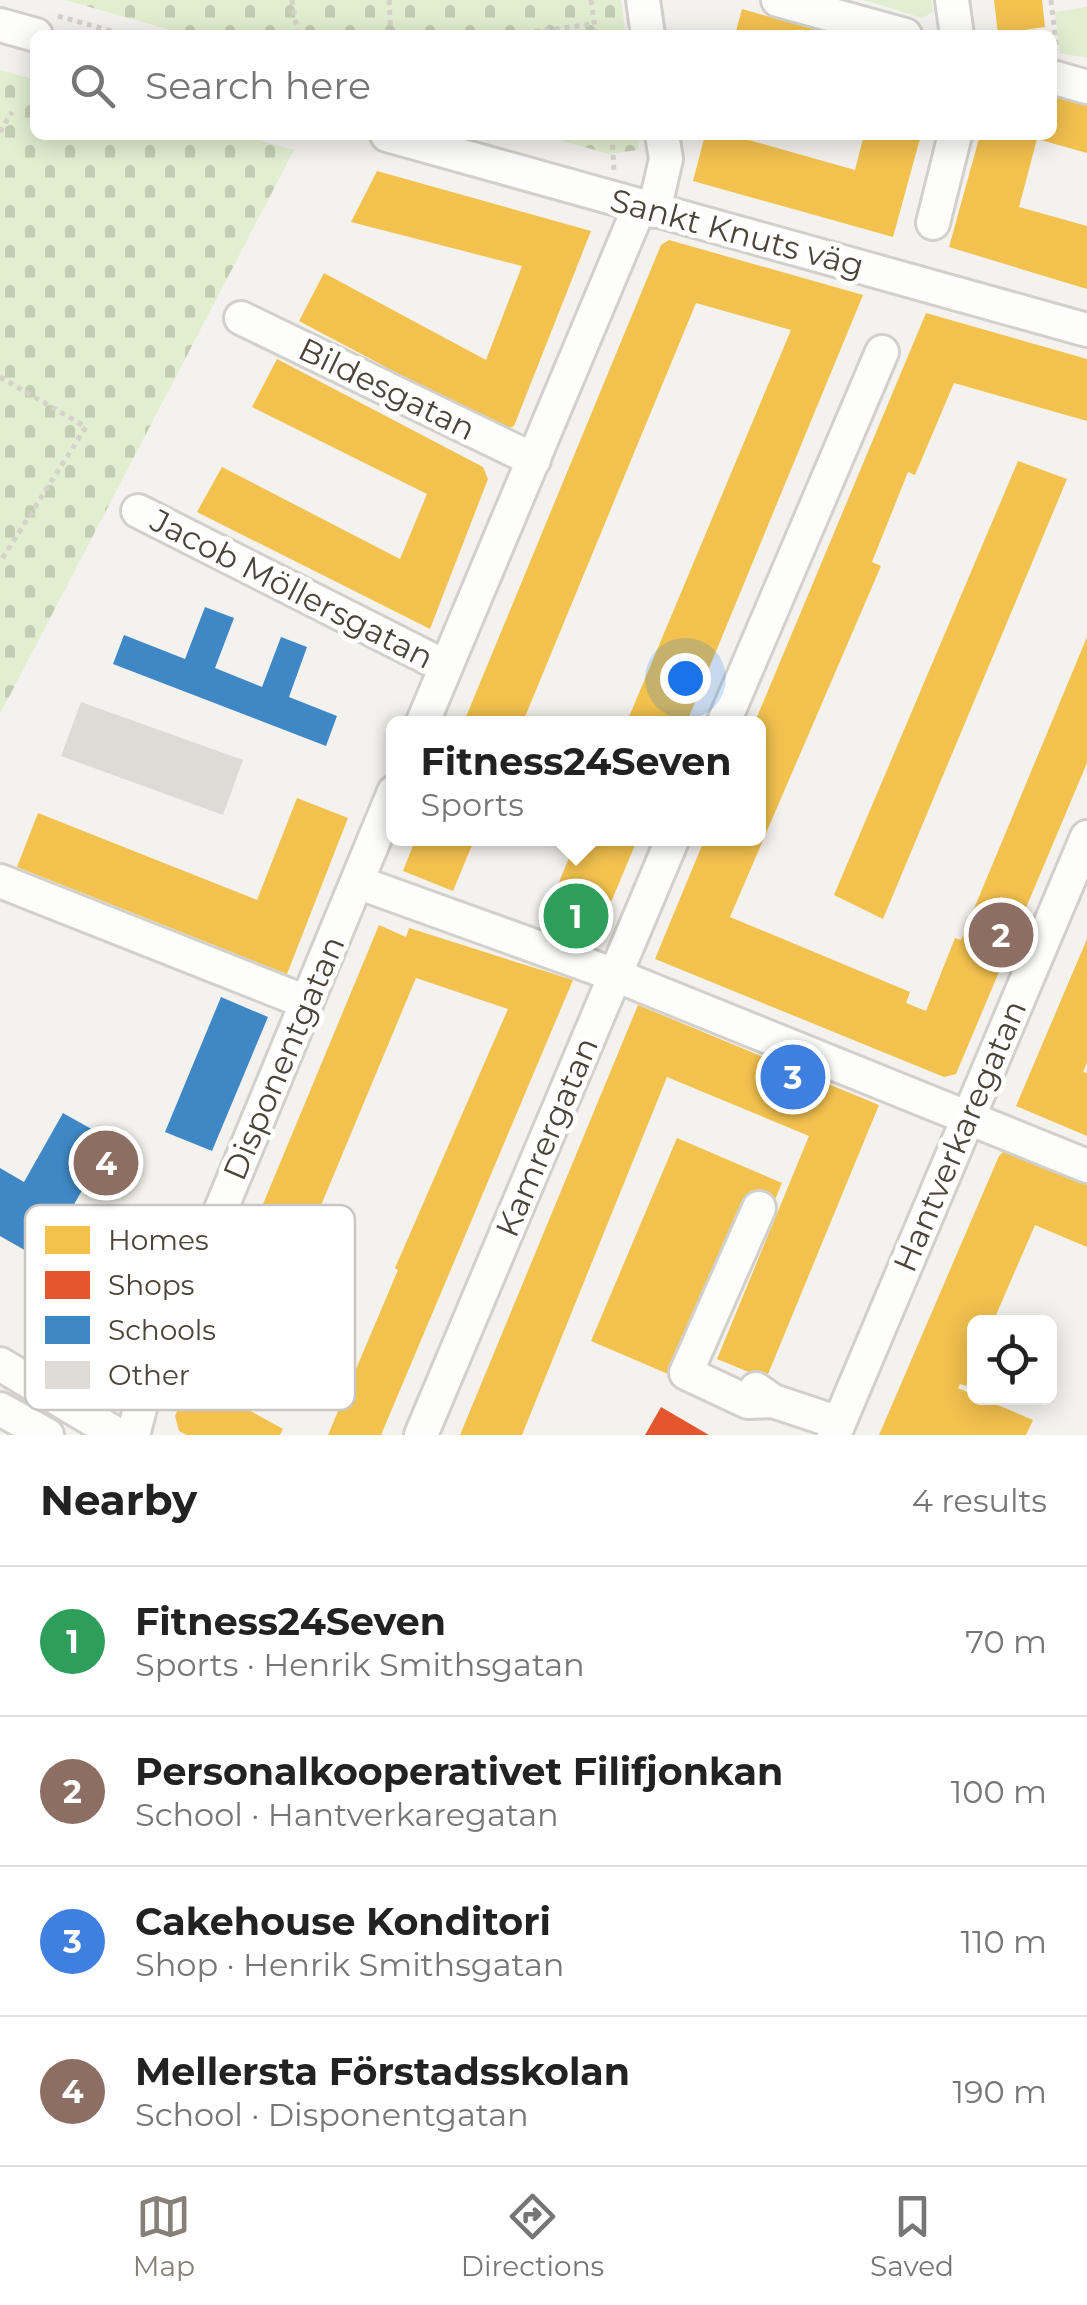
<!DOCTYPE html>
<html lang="en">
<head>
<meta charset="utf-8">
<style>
	:root { --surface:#fff; --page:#f6f6f6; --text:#222; --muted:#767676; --line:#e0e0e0; --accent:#868178 }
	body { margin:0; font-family:Montserrat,sans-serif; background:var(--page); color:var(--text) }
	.controls { position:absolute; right:30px; bottom:30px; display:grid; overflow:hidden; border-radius:15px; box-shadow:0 5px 25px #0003 }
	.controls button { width:90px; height:90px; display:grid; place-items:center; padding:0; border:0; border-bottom:2px solid var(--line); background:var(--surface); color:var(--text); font:50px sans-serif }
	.you { position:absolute; left:685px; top:678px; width:35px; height:35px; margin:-25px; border:8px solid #fff; border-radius:50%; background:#1a73e8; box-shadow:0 0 0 15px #1a73e833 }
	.badge { display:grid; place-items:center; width:65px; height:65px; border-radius:50%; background:var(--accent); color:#fff; font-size:32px; font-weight:700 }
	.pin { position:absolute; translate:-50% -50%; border:5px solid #fff; box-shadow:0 2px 10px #0006 }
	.popup { position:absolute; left:386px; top:716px; width:380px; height:130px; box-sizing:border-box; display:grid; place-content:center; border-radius:15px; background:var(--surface); filter:drop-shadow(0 2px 8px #0005); font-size:32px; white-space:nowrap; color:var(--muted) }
	.popup b { font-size:38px; color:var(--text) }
	.popup::after { content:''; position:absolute; left:50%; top:100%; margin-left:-20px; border:20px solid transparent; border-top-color:var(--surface) }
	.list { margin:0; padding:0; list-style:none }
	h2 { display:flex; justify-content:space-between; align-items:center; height:130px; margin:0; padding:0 40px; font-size:42px }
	h2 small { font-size:32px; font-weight:400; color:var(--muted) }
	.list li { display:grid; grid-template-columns:65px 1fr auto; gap:30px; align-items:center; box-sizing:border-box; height:150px; padding:0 40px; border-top:2px solid var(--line) }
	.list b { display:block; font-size:38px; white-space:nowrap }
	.list p { margin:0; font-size:32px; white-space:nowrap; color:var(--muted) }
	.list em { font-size:32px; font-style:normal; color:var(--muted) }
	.icon { flex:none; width:55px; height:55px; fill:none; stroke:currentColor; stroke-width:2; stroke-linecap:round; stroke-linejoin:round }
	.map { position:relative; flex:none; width:1087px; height:1435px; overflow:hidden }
	.search { position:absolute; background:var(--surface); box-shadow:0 5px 25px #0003; left:30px; right:30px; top:30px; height:110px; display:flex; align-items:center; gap:25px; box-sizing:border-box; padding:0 35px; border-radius:15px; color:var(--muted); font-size:38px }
	.sheet { height:730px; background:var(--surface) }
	nav { display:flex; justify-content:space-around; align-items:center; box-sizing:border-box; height:140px; border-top:2px solid var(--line); background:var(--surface); font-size:28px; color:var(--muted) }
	nav a { display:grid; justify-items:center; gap:5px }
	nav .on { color:var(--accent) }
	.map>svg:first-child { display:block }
	.cemetery { fill:url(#cemetery-stones) }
	.green { fill:#e1eecf }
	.homes { fill:#f2c14e }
	.shops { fill:#e4572e }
	.schools { fill:#3f88c5 }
	.building { fill:#dedbd6 }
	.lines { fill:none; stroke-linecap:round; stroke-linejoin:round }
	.minor-casing { stroke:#d2d0cb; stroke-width:38 }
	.path { stroke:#d3d2cc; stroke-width:5; stroke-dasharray:5 5; stroke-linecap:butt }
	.minor { stroke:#fdfdfc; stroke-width:32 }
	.labels { text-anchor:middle; stroke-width:10; stroke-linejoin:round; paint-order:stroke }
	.street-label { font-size:32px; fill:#4b4439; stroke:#fff }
	.key { fill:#fff; stroke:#c9c7c4; stroke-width:2.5 }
	.key-label { font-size:28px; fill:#4b4439 }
</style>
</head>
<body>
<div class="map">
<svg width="1087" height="1435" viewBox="0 0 1087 1435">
	<defs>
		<pattern id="cemetery-stones" width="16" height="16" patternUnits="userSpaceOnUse" patternTransform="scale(2.5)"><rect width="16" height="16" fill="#e1eecf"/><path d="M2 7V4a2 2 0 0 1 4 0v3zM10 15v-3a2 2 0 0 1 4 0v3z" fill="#c3cdb2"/></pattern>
	</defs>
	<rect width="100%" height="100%" fill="#f4f2ee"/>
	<path class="cemetery" d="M65,0h556l5,35h-438z
		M0,70l35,10v55h204l55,15 -294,564z
		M542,135h97l-1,15 -29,4z"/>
	<path class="green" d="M864,0h67l2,12 -11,6z
		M1087,7v51l-27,-5 -5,-41z"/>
	<path class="homes" d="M994,0h48l3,27 -47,7z
		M742,9l88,25v1h-95z
		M1052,87l35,9v57l-50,-14 -18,68 68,19v63l-138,-42 31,-112h72z
		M705,135h26l124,35 9,-35h57l-28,102 -200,-56z
		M377,171l214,60 -77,195 -11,3 -204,-108 25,-48 162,87 36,-94 -171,-44z
		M669,240l194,55 -177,429h-60l165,-394 -95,-27 -174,421h-59l198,-479z
		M926,313l161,46v62l-133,-38 -39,92 -7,-3 -36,90 9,4 -151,351 180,75 -4,11 20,8 29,-73 6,2 126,-303v126l-131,311 -12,3 -289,-118 50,-121h53v-114h-4z
		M277,359l206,108 5,12 -58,150 -233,-117 25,-45 178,92 27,-65 -175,-87z
		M1018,461l49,18 -184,440 -49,-24z
		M297,798l51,20 -61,156 -270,-107 21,-54 219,87z
		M416,838h59l-22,53 -50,-20z
		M577,838h61l-40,95 -51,-21z
		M379,925l27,12 3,-9 164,52 -192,455h-53l70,-165 -3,-2 113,-259 -92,-31 -178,426 45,25 -3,6h-93l-8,-4 -4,-15z
		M1087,939v124l-4,9 4,1v63l-71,-30z
		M638,1005l241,100 -113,274 -49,-20 92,-223 -142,-59 -145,358h-62z
		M677,1138l105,45 -86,203 -105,-45z
		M1007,1148l80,34v65l-52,-22 -42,97h-19v44l-8,20 -6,-2 -2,4 75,32 -7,15h-147l120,-279z"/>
	<path class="shops" d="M661,1407l48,28h-64z"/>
	<path class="schools" d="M205,607l29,11 -19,50 47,19 19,-50 26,10 -18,50 48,19 -11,30 -213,-82 11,-29 61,24z
		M221,997l47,20 -56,134 -47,-19z
		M63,1113l48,27 -69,120 -42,-24v-68l24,14z"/>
	<path class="building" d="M81,702l162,58 -20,55 -162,-59z"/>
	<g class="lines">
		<defs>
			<path id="minor" d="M643,0l5,35
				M778,0l127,35
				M952,0l5,35
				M0,25l36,10
				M1052,77l35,10
				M387,135l700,195
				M654,211l12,-52 -4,-24
				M933,223l22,-88
				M241,318l293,142
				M138,511l308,156
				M422,724l217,-516
				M723,724l159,-372
				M0,881l306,121
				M357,882l258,93 472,191
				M759,1208l-73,165 62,29 25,-1
				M0,1364l118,71
				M756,1389l17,12 66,22
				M0,1409l47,26
				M133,1435l10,-38 251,-605
				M421,1435l252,-597
				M834,1435l253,-598"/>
		</defs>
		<use href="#minor" class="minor-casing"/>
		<path class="path" d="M292,0l6,35
			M389,0l2,35
			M591,0l5,35
			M1051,0l6,50
			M58,16l68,19
			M505,35l89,-11
			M0,132l12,-20
			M612,135l2,37
			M0,377l86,50 -86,135"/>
		<use href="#minor" class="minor"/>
	</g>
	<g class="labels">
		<g class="street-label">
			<text transform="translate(737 233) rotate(15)" y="11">Sankt Knuts väg</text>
			<text transform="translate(387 389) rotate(26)" y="11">Bildesgatan</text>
			<text transform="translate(292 589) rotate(27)" y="11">Jacob Möllersgatan</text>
			<text transform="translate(284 1058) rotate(-67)" y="11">Disponentgatan</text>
			<text transform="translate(960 1136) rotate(-67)" y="11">Hantverkaregatan</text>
			<text transform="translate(547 1137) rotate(-67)" y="11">Kamrergatan</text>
		</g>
	</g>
	<rect x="25" y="1205" width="330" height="205" rx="15" class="key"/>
	<rect x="45" y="1226" width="45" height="28" fill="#f2c14e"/>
	<rect x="45" y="1271" width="45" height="28" fill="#e4572e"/>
	<rect x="45" y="1316" width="45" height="28" fill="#3f88c5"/>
	<rect x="45" y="1361" width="45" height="28" fill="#dedbd6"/>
	<g class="key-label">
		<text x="108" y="1250">Homes</text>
		<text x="108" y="1295">Shops</text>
		<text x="108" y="1340">Schools</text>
		<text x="108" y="1385">Other</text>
	</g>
</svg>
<div class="controls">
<button><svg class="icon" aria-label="locate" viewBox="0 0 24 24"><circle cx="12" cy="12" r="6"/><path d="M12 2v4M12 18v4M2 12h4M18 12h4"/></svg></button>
</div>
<div class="you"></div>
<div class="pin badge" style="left:576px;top:916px;background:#2e9e5b">1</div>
<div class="popup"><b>Fitness24Seven</b>Sports</div>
<div class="pin badge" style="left:1001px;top:935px;background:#8d6e63">2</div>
<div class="pin badge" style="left:793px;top:1077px;background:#3f7fe0">3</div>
<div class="pin badge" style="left:106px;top:1163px;background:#8d6e63">4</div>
<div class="search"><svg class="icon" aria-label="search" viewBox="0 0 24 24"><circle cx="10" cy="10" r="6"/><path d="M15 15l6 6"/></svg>Search here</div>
</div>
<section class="sheet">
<h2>Nearby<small>4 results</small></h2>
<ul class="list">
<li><span class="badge" style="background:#2e9e5b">1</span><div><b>Fitness24Seven</b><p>Sports · Henrik Smithsgatan</p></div><em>70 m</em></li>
<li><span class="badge" style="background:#8d6e63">2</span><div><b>Personalkooperativet Filifjonkan</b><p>School · Hantverkaregatan</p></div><em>100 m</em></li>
<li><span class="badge" style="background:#3f7fe0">3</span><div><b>Cakehouse Konditori</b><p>Shop · Henrik Smithsgatan</p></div><em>110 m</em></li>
<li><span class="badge" style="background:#8d6e63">4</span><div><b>Mellersta Förstadsskolan</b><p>School · Disponentgatan</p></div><em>190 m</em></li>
</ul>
</section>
<nav>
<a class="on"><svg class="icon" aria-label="map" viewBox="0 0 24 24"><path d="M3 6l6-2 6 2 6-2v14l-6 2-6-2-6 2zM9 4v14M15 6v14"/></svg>Map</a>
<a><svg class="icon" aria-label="directions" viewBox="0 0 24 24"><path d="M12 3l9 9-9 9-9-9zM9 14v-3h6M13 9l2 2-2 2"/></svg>Directions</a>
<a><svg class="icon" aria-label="saved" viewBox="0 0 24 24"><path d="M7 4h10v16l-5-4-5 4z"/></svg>Saved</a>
</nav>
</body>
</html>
